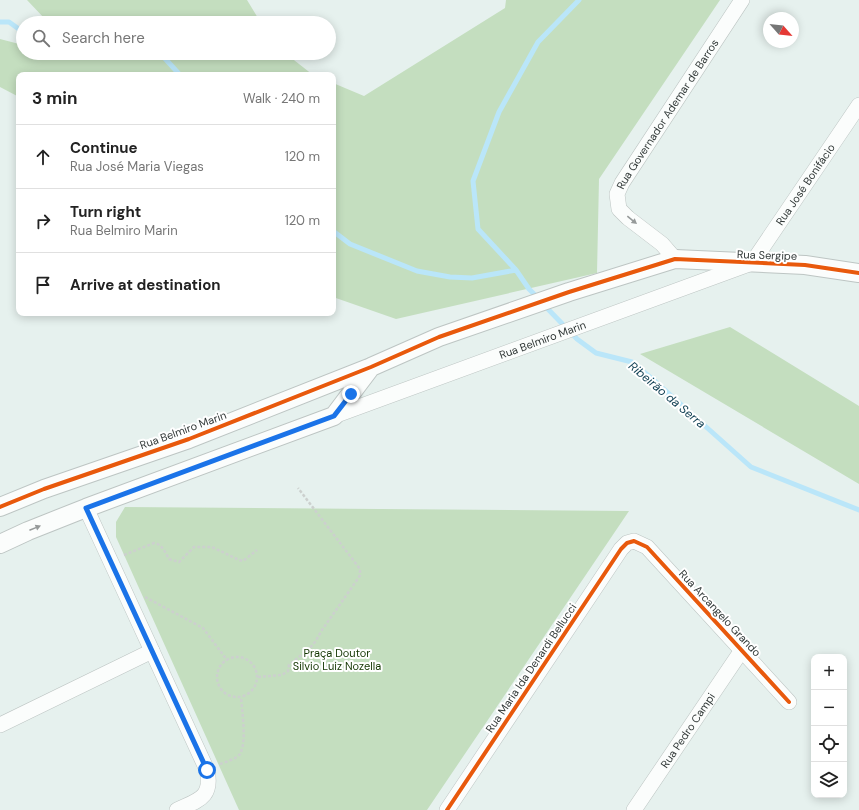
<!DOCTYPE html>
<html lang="en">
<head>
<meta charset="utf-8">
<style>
	:root { --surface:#fff; --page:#f2f2f2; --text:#222; --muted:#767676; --line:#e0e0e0 }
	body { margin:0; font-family:"DM Sans",sans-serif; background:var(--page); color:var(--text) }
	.controls { position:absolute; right:12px; bottom:12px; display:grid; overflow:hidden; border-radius:8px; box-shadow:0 2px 10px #0003 }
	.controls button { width:36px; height:36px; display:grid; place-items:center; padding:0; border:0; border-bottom:1px solid var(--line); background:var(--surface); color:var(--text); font:20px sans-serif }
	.compass { position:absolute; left:763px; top:12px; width:36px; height:36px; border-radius:50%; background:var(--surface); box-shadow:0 2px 10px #0003; rotate:117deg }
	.stop { position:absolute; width:12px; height:12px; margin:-9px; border:3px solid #1a73e8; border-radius:50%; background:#fff }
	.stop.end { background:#1a73e8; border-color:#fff; box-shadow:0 1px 4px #0008 }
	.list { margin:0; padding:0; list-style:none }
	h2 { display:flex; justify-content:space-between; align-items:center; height:52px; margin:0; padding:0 16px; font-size:17px }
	h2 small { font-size:13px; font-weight:400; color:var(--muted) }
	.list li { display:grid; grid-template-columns:26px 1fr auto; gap:12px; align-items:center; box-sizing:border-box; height:64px; padding:0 16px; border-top:1px solid var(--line) }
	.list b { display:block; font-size:15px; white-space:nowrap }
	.list p { margin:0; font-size:13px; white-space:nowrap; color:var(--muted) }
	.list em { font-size:13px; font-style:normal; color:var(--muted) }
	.icon { flex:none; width:22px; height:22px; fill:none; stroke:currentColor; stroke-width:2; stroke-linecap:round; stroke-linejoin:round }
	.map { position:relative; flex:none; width:859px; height:810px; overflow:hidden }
	.search { position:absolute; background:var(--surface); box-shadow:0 2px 10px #0003; left:16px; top:16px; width:320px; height:44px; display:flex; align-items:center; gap:10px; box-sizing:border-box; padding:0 14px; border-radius:22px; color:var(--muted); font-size:15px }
	.panel { position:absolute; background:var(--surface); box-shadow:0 2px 10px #0003; left:16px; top:72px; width:320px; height:244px; border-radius:8px }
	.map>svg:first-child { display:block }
	.green { fill:#c4debf }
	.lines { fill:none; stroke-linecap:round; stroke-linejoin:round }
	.stream { stroke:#bae6f9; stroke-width:5 }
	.minor-casing { stroke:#bdc5c3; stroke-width:16 }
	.tertiary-casing { stroke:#bdc5c3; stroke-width:20 }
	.path { stroke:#ccd0ce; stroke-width:2.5; stroke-dasharray:3 2; stroke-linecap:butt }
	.minor { stroke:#fbfdfc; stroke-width:15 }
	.tertiary { stroke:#fbfdfc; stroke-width:18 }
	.cycleway-casing { stroke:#fff; stroke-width:6 }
	.cycleway { stroke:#e8590c; stroke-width:4 }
	.oneway { fill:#969a9a }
	.route { stroke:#1a73e8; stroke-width:5 }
	.labels { text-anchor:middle; stroke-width:4; stroke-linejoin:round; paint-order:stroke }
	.street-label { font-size:11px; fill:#313837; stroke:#fff }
	.park-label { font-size:11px; fill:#123500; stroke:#fff }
	.water-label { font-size:12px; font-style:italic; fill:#164457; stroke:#fff }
</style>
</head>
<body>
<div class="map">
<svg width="859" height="810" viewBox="0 0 859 810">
	<rect width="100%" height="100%" fill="#e6f1ee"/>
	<path class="green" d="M27,0h220l14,23h-218l2,-4z
		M506,0h214l-121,179 -2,94 -201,46 -63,-22v-214l31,13 141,-88z
		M0,39l23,6v8h262l28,22h-294v22l-19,-10z
		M730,327l129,79v78l-219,-130z
		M125,507l504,4 -202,299h-188l-123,-273v-15z"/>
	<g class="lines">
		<path class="stream" d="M0,22h9l14,10
			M160,53l20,22
			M333,231l17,13 67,27 33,6 22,1 44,-8 13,19 9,9
			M516,270l-38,-41 -5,-48 26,-69 39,-70 41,-42
			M543,304l34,35 19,14 36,9 25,21 94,84 108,43"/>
		<defs>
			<g id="minor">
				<path id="s1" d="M675,259l-13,-15 -34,-26 -9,-9 -2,-15 5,-11 120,-183"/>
				<path id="s2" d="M334,416l418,-153 107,-158"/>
				<path d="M86,508l121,262c6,28 -9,30 -30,40"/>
				<path d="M0,725l152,-74"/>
				<path d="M447,810l174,-261 6,-6 7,-2 13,6 142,155"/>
				<path id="s3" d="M634,810l108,-160"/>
			</g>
			<path id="tertiary" d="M0,507l44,-18 145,-50 182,-72 68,-30 130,-45 106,-33 130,6 54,8
				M0,544l28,-13 58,-23 248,-92 37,-49"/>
		</defs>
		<use href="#minor" class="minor-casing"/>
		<use href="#tertiary" class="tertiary-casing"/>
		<path class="path" d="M124,555l30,-12c8,1 11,9 15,16l10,3 15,-15h18l27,13 4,1 14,-11
			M145,597l58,31 24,32
			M217 677a20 20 0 1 1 40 0a20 20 0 1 1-40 0Z
			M258,677l24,-2 6,-4 1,-6 21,-17 5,-6 7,-12 35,-50 3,-5v-6l-62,-81
			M220,764c6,-2 16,-5 20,-10 7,-12 2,-43 1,-57"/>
		<use href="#minor" class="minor"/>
		<use href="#tertiary" class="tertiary"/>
		<defs>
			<path id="cycleway" d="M0,507l44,-18 145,-50 182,-72 68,-30 130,-45 106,-33 130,6 54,8
				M447,810l174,-261 6,-6 7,-2 13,6 142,155"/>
		</defs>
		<use href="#cycleway" class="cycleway-casing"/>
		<use href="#cycleway" class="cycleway"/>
	</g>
	<defs><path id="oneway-solid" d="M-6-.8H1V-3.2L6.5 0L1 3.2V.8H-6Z"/></defs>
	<g class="oneway">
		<use href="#oneway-solid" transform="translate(632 220) rotate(39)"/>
		<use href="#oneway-solid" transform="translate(35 528) rotate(-22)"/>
	</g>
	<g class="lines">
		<path class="route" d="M207,770l-121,-262 248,-92 17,-22"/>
	</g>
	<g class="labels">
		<g class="street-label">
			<text dy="4" stroke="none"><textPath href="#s1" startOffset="185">Rua Governador Ademar de Barros</textPath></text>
			<text dy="4" stroke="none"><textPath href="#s2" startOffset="540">Rua José Bonifácio</textPath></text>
			<text transform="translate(767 255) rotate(2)" y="4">Rua Sergipe</text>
			<text dy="4" stroke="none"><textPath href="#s2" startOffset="222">Rua Belmiro Marin</textPath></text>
			<text transform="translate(183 430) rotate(-20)" y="4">Rua Belmiro Marin</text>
			<text transform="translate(720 613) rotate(47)" y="4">Rua Arcangelo Grando</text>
			<text transform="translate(531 668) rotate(-56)" y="4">Rua Maria Ida Denardi Bellucci</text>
			<text dy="4" stroke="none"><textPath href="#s3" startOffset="96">Rua Pedro Campi</textPath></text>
		</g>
		<g class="park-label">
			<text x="337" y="657">Praça Doutor<tspan x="337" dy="13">Silvio Luiz Nozella</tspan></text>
		</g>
		<g class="water-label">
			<text transform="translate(667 395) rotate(40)" y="4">Ribeirão da Serra</text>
		</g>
	</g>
</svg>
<div class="controls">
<button>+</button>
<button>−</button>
<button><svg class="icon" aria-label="locate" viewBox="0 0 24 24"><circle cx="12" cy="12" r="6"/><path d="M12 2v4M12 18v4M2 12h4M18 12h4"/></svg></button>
<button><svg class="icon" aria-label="layers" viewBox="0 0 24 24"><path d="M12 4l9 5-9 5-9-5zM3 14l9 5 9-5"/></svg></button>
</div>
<svg class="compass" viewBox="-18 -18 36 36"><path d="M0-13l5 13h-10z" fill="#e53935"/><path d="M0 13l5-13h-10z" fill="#767676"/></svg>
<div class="stop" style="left:207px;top:770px"></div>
<div class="stop end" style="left:351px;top:394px"></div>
<div class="search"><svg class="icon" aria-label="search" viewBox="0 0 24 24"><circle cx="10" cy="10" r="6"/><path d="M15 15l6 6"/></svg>Search here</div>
<section class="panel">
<h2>3 min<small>Walk · 240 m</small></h2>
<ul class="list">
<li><svg class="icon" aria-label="ahead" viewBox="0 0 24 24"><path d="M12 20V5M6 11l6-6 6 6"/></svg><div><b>Continue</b><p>Rua José Maria Viegas</p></div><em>120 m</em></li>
<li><svg class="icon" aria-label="right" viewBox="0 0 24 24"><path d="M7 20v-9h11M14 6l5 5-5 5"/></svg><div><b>Turn right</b><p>Rua Belmiro Marin</p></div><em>120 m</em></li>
<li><svg class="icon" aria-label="arrive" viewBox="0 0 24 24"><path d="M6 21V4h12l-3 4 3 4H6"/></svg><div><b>Arrive at destination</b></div></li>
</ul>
</section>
</div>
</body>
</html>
